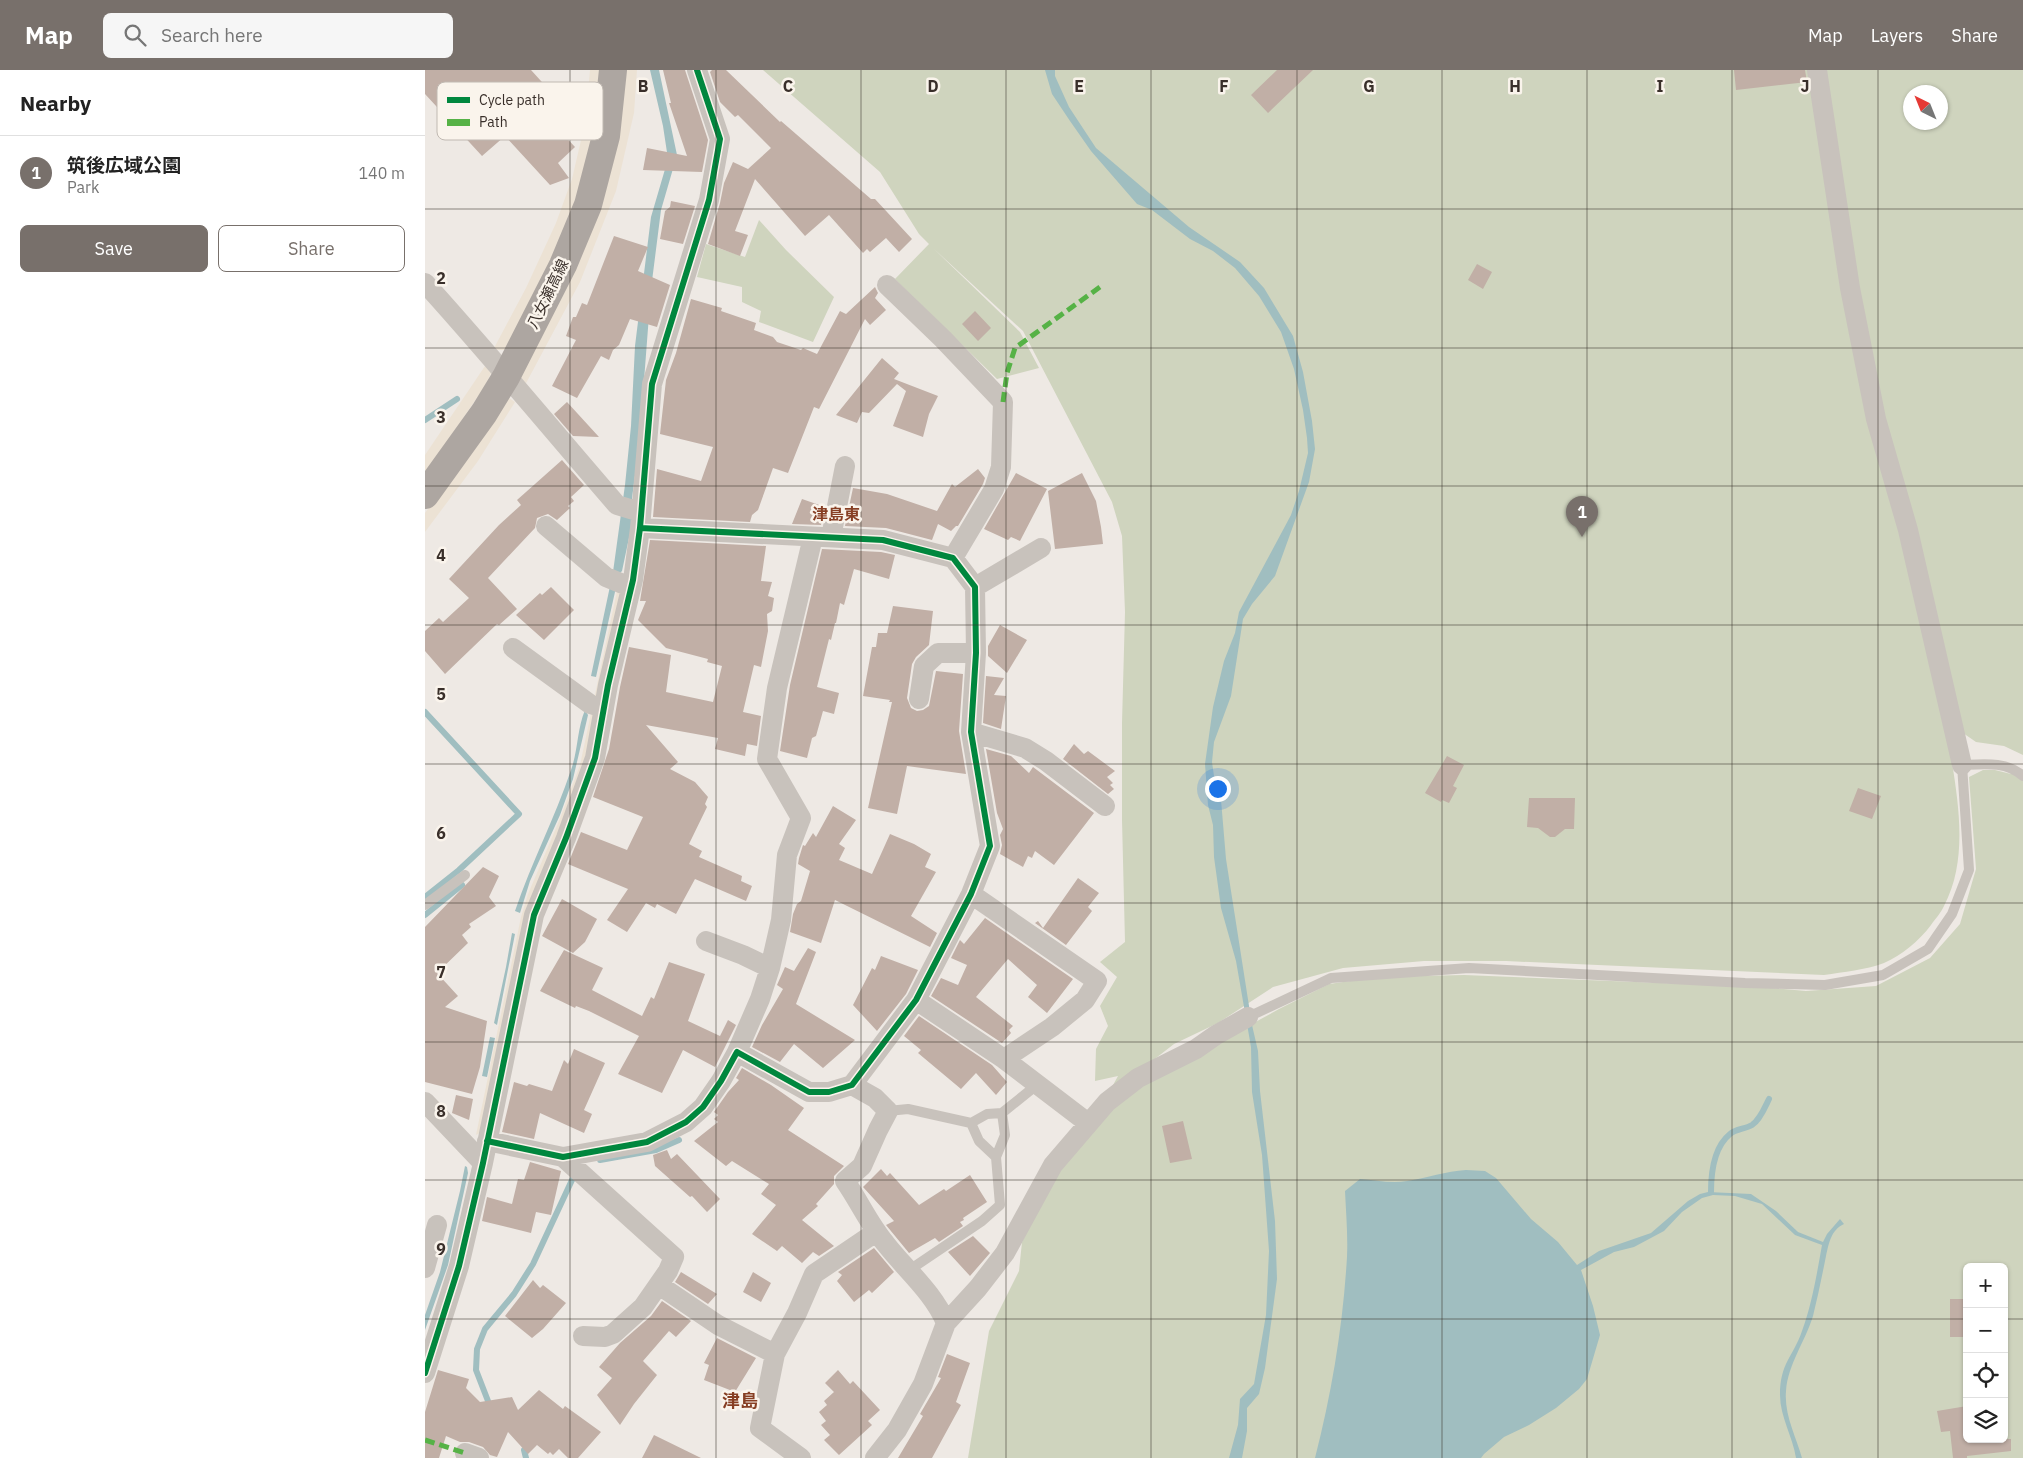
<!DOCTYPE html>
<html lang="en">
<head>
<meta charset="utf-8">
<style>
	:root { --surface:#fff; --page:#f6f6f6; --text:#222; --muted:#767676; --line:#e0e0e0; --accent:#78706b }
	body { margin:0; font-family:"IBM Plex Sans","Noto Sans JP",sans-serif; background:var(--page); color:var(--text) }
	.controls { position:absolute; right:15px; bottom:15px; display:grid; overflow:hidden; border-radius:8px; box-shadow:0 1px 4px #0004 }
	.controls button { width:45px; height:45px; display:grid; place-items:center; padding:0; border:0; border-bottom:1px solid var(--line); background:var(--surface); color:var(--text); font:25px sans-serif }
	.compass { position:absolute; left:1478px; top:15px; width:45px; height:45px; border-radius:50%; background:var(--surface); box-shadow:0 1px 4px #0004; rotate:317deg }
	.you { position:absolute; left:792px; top:718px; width:18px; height:18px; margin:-12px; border:4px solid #fff; border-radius:50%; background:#1a73e8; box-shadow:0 0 0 8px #1a73e833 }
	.badge { display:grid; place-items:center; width:32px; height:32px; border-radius:50%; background:var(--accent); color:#fff; font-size:16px; font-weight:700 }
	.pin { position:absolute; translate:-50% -41px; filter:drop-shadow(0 1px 2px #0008) }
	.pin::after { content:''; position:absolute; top:26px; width:18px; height:15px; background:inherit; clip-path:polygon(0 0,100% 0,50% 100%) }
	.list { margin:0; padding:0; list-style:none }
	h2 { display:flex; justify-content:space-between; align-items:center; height:65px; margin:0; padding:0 20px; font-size:21px }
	h2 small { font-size:16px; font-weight:400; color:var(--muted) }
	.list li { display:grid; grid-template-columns:32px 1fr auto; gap:15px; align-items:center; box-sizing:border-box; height:75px; padding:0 20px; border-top:1px solid var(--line) }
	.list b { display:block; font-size:19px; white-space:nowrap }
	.list p { margin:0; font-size:16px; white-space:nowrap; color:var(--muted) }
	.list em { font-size:16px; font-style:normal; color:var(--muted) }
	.actions { display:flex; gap:10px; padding:15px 20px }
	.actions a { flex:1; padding:11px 0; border:1px solid var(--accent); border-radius:8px; text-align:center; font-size:18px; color:var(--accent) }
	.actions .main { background:var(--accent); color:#fff }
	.icon { flex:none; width:28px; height:28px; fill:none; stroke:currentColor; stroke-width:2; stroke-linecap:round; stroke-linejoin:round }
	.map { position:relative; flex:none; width:1598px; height:1388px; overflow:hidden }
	header { display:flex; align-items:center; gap:30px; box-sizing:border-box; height:70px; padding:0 25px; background:var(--accent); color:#fff }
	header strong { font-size:24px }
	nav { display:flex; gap:28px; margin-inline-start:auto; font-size:18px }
	.search { width:350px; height:45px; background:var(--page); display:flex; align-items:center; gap:12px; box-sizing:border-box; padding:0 18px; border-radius:8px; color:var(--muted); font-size:19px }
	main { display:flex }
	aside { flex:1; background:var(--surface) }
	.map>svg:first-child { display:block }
	.green { fill:#cfd4be; fill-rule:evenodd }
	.plaza { fill:#ece2d4 }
	.water { fill:#a0bec0 }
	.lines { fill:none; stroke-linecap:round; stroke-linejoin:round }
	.stream { stroke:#a0bec0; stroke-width:6 }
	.building { fill:#c1afa6 }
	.lane { stroke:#c8c2bc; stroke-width:10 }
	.street { stroke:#c8c2bc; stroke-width:20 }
	.primary { stroke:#ada6a1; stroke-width:28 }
	.quiet { stroke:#56b246; stroke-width:5; stroke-dasharray:10 5; stroke-linecap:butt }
	.cycleway-casing { stroke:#faf4ec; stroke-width:9 }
	.cycleway { stroke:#00873e; stroke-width:6 }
	.grid { fill:none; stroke:#392f2a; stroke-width:1; stroke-opacity:0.55 }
	.labels { text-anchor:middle; stroke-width:5; stroke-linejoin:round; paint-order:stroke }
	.street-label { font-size:15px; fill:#392f2a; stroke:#faf4ec }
	.neighbourhood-label { font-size:16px; font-weight:bold; fill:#873f24; stroke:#faf4ec }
	.quarter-label { font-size:18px; font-weight:bold; fill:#873f24; stroke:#faf4ec }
	.key { fill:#faf4ec; stroke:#c0b9b2; stroke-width:1 }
	.key-label { font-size:14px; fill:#392f2a }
	.grid-label { font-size:16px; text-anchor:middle; font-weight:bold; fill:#392f2a; stroke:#faf4ec; stroke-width:5; stroke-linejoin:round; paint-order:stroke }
</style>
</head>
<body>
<header>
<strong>Map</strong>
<div class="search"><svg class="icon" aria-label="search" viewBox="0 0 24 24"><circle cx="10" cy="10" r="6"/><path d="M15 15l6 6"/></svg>Search here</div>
<nav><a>Map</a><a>Layers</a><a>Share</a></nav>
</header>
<main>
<aside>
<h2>Nearby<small></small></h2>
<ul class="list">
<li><span class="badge">1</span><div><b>筑後広域公園</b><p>Park</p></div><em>140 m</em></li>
</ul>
<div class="actions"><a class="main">Save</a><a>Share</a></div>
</aside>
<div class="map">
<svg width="1598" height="1388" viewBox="0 0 1598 1388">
	<rect width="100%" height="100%" fill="#eee9e4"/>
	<path class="green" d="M338,0h1260v685l-19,-9 -28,-4 -13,-9 -15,4c8,54 23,118 -4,169 -3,7 -9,13 -13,19 -12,16 -29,30 -47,38 -19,7 -40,9 -60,12l-318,-14h-82l-81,7 -70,19 -55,36 -44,21 -67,52 11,-20 -23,5 1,-32 12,-23 -8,-20 17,-29 -17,-15 25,-20 -3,-122v-97l3,-111 -3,-76 -10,-34 -89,-171 -90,-83 87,84 19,36 -42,11 -102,-100 34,-35 -10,-10 -39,-62zM1486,22h30v30h-30z
		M334,150l27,30 48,47 -21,45 -54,-20 2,-11 -19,-9v-15l-45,-10 9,-33 39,13z
		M1558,700h12l16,4h12v684h-1055l21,-127 30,-60 3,-29 32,-67 57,-73 168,-93 50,-25 50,-7 85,-2 297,12 45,4 70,-5 54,-28 30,-34 16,-55 -7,-92zM1542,1197h37v172h-37z"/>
	<path class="plaza" d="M165,0h11l-4,46 -16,70 -34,84 -41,80h-13l33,-62 30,-65 16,-44 13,-56z
		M200,0h12l-3,43 -18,78 -36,91 -56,105 -6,-8z
		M60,296l6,7 -6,13 -60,88v-19z
		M84,328l6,4 -37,59 -53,71v-19z
		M212,453l-51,243 -103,365 -7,4 45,-218 7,-23 31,-73 21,-56 37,-174 7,-17z"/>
	<path class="water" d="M225,0h9l18,85 -16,55 -10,79 -12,157 -7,52 1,21 -11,52 -3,3 -23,103 -5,-1 22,-104 12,-87 6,-59 4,-80 16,-129 17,-58 -5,-33z
		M620,0h10v6l14,31 27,41 93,79 51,35 24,26 29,48 10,36 9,49 3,28 -6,33 -34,94 -23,28 -9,15 -12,77 -17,46 -2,20 2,14 6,12 6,71 26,166 6,26 2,40 15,130 2,58 -12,89 -6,26 -12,14v23l-5,27h-13l9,-33 2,-26 14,-15 12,-69 3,-64 -7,-96 -10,-63 -1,-45 -15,-86 -15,-53 -7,-51 -1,-32 -5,-20 -3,-41 8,-57 11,-46 11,-28 4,-21 52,-97 8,-24 9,-38 -1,-15 -4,-28 -9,-41 -13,-37 -22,-36 -24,-28 -22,-17 -23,-12 -38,-29 -15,-6 -46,-53 -21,-30 -18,-27z
		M160,640l3,5 -15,64 -13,36 -30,66 -10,32 -5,-2c16,-48 40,-93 56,-141 7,-19 6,-41 14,-60z
		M87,863l3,1 -18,91 -3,-2 12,-56z
		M65,967l5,1 -8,39 -5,-1z
		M40,1096l2,1 1,6 -20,92 -23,65v-15l15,-43 20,-81z
		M1041,1100l19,1 11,7 35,41 27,23 19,23 22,-14 52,-18 37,-32 12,-7 8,-2 43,2 25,17 22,21 25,10 4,-8 13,-15 4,5c-13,6 -15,19 -18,32 -4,20 -8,40 -13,60 -8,26 -25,48 -27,75 -2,24 10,45 16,67h-6c-3,-21 -16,-41 -16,-63 0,-32 13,-38 22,-64 10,-27 15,-58 20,-86l-27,-10 -33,-31 -27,-8 -22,-1 -11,3 -20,14 -18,19 -30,16 -20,5 -33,18 12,36 7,29 -13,44 -8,10 -23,19 -27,17 -25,12 -20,17 -3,4h-166c17,-66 28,-133 32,-201 1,-22 -1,-44 -2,-66l15,-12c15,1 32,5 47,2 20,-3 39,-10 59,-11z"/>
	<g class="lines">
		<path class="stream" d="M0,350l32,-21
			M0,642l94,102 -60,56 -34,27
			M0,845l37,-30
			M175,1090l56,-10 23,-10
			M1286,1122c0,-20 3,-45 19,-58 6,-5 15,-5 22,-9 8,-5 13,-18 17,-26
			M63,1331l-12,-31 1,-21 8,-20 29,-35 19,-30 39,-84 6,-7
			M99,1380l2,8"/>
	</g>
	<path class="building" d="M0,0h106l20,22 -15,13 39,42 -17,16 11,15 -19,7 -45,-49 -23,20 -57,-62z
		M238,0h22l23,70 -6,32 -59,-2 4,-22 40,8 -18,-53h2z
		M287,0h14l54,52 1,-1 90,78h4l37,40 -13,13 -13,-14 -16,14 -3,-3 -4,4 -34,-38 -24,21 -50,-57 -20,52 13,4 -8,21 -32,-12 12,-41 4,-20 9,-21 15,7 23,-21 -33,-33 -3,2 -15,-15 -10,-30z
		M852,0h36l-45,43 -17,-18z
		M1309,0h71l2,12 -71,8z
		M246,131l24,5 -12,38 -23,-5 5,-28 5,-4z
		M189,166l34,11 -10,24 32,14 -13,42 -27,-8 -11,26 -6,5 -4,10 -8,-4 -24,42 -25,-12 24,-46 -10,-4 7,-19h3l6,-14 5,2z
		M1052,194l15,8 -9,17 -15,-9z
		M450,217l3,6 -3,5 11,12 -16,15 -5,-6 -46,90 -5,-2 -26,66 -15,-5 -15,42 -6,5 -2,7 -97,-5 4,-48 44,12 12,-34 -53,-13 6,-54 10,-27 15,-54 31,9 -1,3 35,12 -2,7 19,7 4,5 24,8 2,-2 14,6 23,-43 6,3z
		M550,241l16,17 -13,13 -16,-17z
		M457,288l17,15 -5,6 44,17 -9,18 -6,23 -30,-11 13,-35 -9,-7 -28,29 -7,-1 -5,11 -21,-8z
		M142,332l32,35 -26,-1 -19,-22z
		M137,390l22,25 -13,12 3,4 -6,5 2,2 -13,12 -9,-6 -11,4 -2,10 -47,50 29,31 -18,16 -2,-1 -52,50 -20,-23v-20l14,-13 4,4 26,-24 -20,-19 50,-54 22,-20 -4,-5z
		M553,399l7,9 -2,6 -25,42h-2l-5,5 -13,-7 -6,16 -46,-12 -41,-2 8,-38 34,6 50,17 15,-27 3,3z
		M591,403l31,16 -27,52 -9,-4 -3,3 -24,-11z
		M657,403l14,28 5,26 2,17 -48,5 -7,-58z
		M377,429l23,8 -4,18 -29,-1z
		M225,470l116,6 -5,35 11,1 -4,14 6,2 -2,13 -5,3 1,17 -7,36 -7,-2 -11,47 18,4 -4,30 -10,-2 -2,12 -30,-7 3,-11 -72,-13 32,37 -8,7 25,13 13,15 -3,7 2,3 -18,37 13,7 -3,6 43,19 -1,5 11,5 -6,15 -51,-22 -19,35 -19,-10 -2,4 -9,-5 -19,29 -20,-12 21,-31 -60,-25 13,-32 46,18 16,-33 -50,-20 16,-48 11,-62 9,-40 42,8 -5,37 47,10 9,-36 -15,-4 1,-3 -42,-11 -28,-28 8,-19h-6z
		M397,479l59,3 14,3 -6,24 -35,-10 -10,36 -4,-2 -4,20h-1l-4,17 -2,-1 -12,48 22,6 -5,21 -11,-3 -7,25 -4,2 -5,20 -27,-7 10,-66z
		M126,517l23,23 -30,30 -28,-25 24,-22 2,2z
		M468,536l40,5 -4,34 -13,12 -4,7 -5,34 4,10 6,3 6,-1 6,-4 7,-35 27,3 -4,57 7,43 -59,-8 -10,48 -29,-6 24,-106h-3l1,-2 -27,-4 9,-49h4l2,-14h9z
		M575,555l27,15 -20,33 -19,-17v-10z
		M561,606l18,2 -10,17 12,1 -5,33 -18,-6z
		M649,674l10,10 4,-3 27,20 -8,6 6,6 -3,2 4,4 -6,5 -45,-35z
		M561,679l25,7 18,17 4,-6 61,46 -40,52 -19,-14 -3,7 -4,-2 -5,11 -23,-13 2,-9 -2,-10 3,-6 -6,-16z
		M1022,686l17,9 -11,21 4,2 -8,15 -7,-3 -1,2 -16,-9z
		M1433,718l23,8 -9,23 -23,-8z
		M1104,728h46l-1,31h-9l-10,8h-5l-12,-9 -11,-1z
		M408,736l23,14 -17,24 6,4 -6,12 33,14 18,-40 24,10 17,10 -6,13 11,5 -25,44 26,17 -7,14 -95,-47 -14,43 -31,-11 3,-18 4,-10 4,-3 9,-30 -12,-7 1,-6 4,-13 2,1 8,-13 3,4z
		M58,797l16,9 -10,21 7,9 -27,18 2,3 -9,8 6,8 -31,30 21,23 -13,11 42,14 -7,46 -8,27 -47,-12v-155z
		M653,808l21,15 -11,14 4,4 -26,34 -31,-22 3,-2 5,7z
		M137,829l35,20 -12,23 -12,11 -31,-17z
		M560,848l88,61 -26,34 -19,-16 9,-12 -29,-26 -32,38 37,29 -4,4 2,3 -9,10 -71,-47 10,-18 17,7 9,-20 -16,-7 9,-18 4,4z
		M383,878l8,4 -20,52 59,36 -32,28 -29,-24 -14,18 -28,-15 10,-22 21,-36 -6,-4 8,-18 9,4z
		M139,880l39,18 -11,22 50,26 9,-19 3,2 15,-37 36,12 -17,47 32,15 8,-16 8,5 -21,42 -32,-17 -21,43 -44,-19 21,-38 -50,-25 -13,-5 -1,2 -35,-17z
		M456,886l37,14 -12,24 -29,37 -24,-26 19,-37 3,2z
		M494,946l73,49 15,17 -11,13 -20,-22 -15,16 -43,-36 3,-3 -17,-14z
		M149,979l31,14 -21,47 8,4 -8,19 -44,-20 -6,26 -32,-7 12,-50 13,4 2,-2 23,7 12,-31 4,4z
		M317,998l29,17 33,23 -16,22 56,36 -10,10v8l-18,20 2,2 -16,14 32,26 -15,10 -6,-4 -11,11 -20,-17 -5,5 -25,-17 24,-29 -15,-11 8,-10 -37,-23 -6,5 -32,-25 24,-19 -4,-3 4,-4 -4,-3 14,-20 11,-12 -3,-2z
		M31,1025l17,4 -4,21 -17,-7z
		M758,1051l9,38 -22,4 -8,-37z
		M242,1080l4,9 6,-5 43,45 -13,13 -15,-16 -2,1 -35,-31 -2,-11z
		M105,1092l31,9 -10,44 -15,-3 -5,21 -49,-12 5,-24 25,7 6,-25 6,1z
		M456,1099l6,7 3,-3 29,32 25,-16 2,2 24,-16 17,27 -24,16 1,2 -4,2 3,4 -24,16 -4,-4 -26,15 -23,-28 8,-4 -31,-34z
		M548,1166l17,17 -20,23 -22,-24z
		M449,1178l20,24 -22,21 -3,-3 -15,12 -17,-21 5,-6 -4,-3z
		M256,1202l36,22 -9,10 -33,-22z
		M328,1202l18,11 -10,19 -18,-10z
		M108,1210l7,8 3,-3 23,18 -23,26 -11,9 -27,-22z
		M1525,1229h17v38h-17z
		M237,1231l29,20 -15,16 -7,-6 -26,30 14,14 -23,29 -14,21 -23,-30 15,-17 -13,-11 21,-24 31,-27z
		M292,1268l39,20 -21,34 -31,-12 5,-15 -5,-2z
		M522,1284l23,9 -14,39 5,3 -29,53h-34l25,-42 -3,-2 21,-36 -3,-1z
		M13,1300l31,9 -3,9 14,14 32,-5 6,13 21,-20 24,19 2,-3 36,26 -23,26h-10l-9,-9 -6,6 -3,-3 -2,2 -11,-9 -9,9 -20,-22 -11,25 -7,-2 -7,-8 -14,-5h-9l-14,-6 -7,22h-14v-46z
		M413,1300l12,14 3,-3 27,29 -12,11 4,4 -33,30 -15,-15 6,-5 -9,-10 5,-4 -7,-9 8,-7 -3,-4 10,-9 -9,-9z
		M1542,1336v33h44v12l-44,5v2h-14l-3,-27 -9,1 -4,-21z
		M229,1365l47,23h-59z"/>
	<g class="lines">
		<path class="lane" d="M0,835l40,-30
			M823,947l83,-39 138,-10 276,15 80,2 58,-10 45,-26 24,-35 17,-44 -7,-105c22,-1 44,-4 61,11
			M463,1041l20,-2 63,14 16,-9 15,-1 36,-29
			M571,1087l9,-22 -3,-22
			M483,1201l74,-50 18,-16 -4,-48 -17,-16 -8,-18"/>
		<path class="street" d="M1392,0l33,218 26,131 32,111 54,235
			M0,213c66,73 128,148 192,222l23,7
			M462,215l56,54 60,63 -2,65 -7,22 -41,69
			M121,456l60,51 24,10
			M406,467l14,-71
			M550,517l66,-39
			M88,578l77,56 14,4
			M494,629l5,-33 14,-13h38
			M546,662l54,16 21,13 59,45
			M546,824l126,87 -12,19 -33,27 -48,32
			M281,871l37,14 27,13
			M491,930l88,59 84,64
			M312,982l23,-53 10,-31 11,-48 6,-65 14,-37 -34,-59 10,-71 36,-151
			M427,1015l23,13 13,13 -10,19 -16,36 -17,15c14,20 24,43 40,62 20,26 49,50 61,80l-23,61 -26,46 -22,28
			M0,1032l58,61
			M62,1071l76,16 84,-15 39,-20 17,-15 18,-26 16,-29 72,40h20l23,-7 64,-85 55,-106 19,-48 -19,-114 5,-79 -1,-66 -22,-29 -70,-18 -243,-12
			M138,1087l111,100 -6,14 -25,36 -30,27 -8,3 -22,-1
			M0,1198l12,-43
			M234,1215l59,40 57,29
			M521,1253l32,-35 27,-35 48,-88 54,-63 31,-24 58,-29 20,-14 32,-18
			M0,1303l34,-107 24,-103 51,-248 32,-77 29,-80 13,-73 25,-105 7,-52 12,-144 57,-184 11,-61 -23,-69
			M40,1383l14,5
			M376,1388l-41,-30 15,-74 22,-41 17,-39 62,-42"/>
		<path class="primary" d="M0,425l59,-82 22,-36 57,-112 25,-60 18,-69 7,-66"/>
		<path class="quiet" d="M578,332l4,-29 8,-25 85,-61
			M0,1370l40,13"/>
		<defs>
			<path id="cycleway" d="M62,1071l76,16 84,-15 39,-20 17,-15 18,-26 16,-29 72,40h20l23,-7 64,-85 55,-106 19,-48 -19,-114 5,-79 -1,-66 -22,-29 -70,-18 -243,-12
				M0,1303l34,-107 24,-103 51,-248 32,-77 29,-80 13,-73 25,-105 7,-52 12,-144 57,-184 11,-61 -23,-69"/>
		</defs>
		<use href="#cycleway" class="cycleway-casing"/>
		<use href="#cycleway" class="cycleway"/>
	</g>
	<path class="grid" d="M145,0v1388M291,0v1388M436,0v1388M581,0v1388M726,0v1388M872,0v1388M1017,0v1388M1162,0v1388M1307,0v1388M1453,0v1388M0,139h1598M0,278h1598M0,416h1598M0,555h1598M0,694h1598M0,833h1598M0,972h1598M0,1110h1598M0,1249h1542M1579,1249h19"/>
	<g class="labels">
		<g class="street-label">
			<text transform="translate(123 224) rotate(-64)" y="5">八女瀬高線</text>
		</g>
		<g class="neighbourhood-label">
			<text x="411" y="450">津島東</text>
		</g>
		<g class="quarter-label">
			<text x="315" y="1337">津島</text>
		</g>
	</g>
	<rect x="12" y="12" width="166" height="58" rx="8" class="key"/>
	<rect x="22" y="27" width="23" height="6" fill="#00873e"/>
	<rect x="22" y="49" width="23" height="7" fill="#56b246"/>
	<g class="key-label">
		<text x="54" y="35">Cycle path</text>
		<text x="54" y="57">Path</text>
	</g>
	<g class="grid-label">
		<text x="218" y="22">B</text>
		<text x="363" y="22">C</text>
		<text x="508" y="22">D</text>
		<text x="654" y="22">E</text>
		<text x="799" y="22">F</text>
		<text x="944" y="22">G</text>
		<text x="1090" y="22">H</text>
		<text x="1235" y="22">I</text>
		<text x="1380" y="22">J</text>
		<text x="16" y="214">2</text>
		<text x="16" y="353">3</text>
		<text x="16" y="491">4</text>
		<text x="16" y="630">5</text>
		<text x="16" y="769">6</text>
		<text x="16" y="908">7</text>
		<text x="16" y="1047">8</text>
		<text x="16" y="1185">9</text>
	</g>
</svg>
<div class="controls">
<button>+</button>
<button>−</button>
<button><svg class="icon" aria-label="locate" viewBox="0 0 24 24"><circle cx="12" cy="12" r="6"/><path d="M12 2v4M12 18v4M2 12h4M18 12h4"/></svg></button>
<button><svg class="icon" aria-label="layers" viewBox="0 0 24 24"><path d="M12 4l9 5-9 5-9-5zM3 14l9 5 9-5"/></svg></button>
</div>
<svg class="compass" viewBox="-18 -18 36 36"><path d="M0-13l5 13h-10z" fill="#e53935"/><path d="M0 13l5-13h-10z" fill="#767676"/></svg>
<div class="you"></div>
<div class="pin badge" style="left:1157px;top:467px">1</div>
</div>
</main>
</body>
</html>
